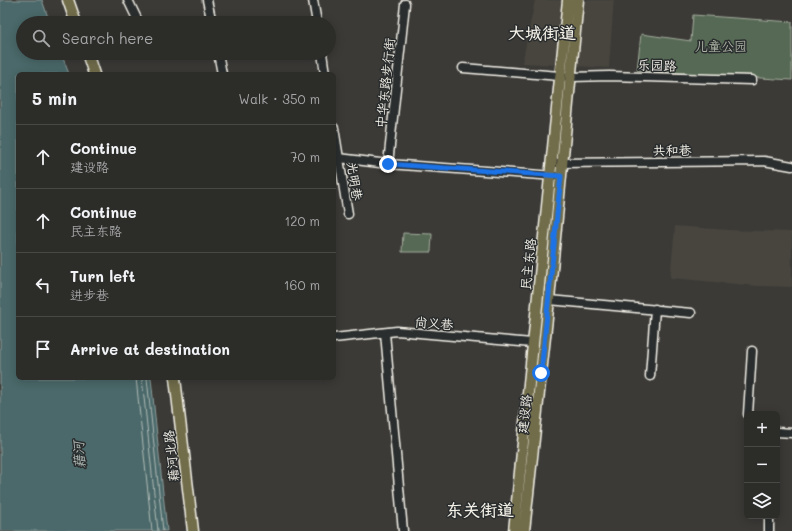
<!DOCTYPE html>
<html lang="en">
<head>
<meta charset="utf-8">
<style>
	:root { --surface:#2c2c29; --page:#343431; --text:#f1f3f6; --muted:#a6a7a8; --line:#484846 }
	body { margin:0; font-family:Mali,"LXGW WenKai TC",sans-serif; background:var(--page); color:var(--text) }
	.controls { position:absolute; right:12px; bottom:12px; display:grid; overflow:hidden; border-radius:6px; box-shadow:0 2px 10px #0003 }
	.controls button { width:36px; height:36px; display:grid; place-items:center; padding:0; border:0; border-bottom:1px solid var(--line); background:var(--surface); color:var(--text); font:20px sans-serif }
	.stop { position:absolute; width:12px; height:12px; margin:-9px; border:3px solid #1a73e8; border-radius:50%; background:#fff }
	.stop.end { background:#1a73e8; border-color:#fff; box-shadow:0 1px 4px #0008 }
	.list { margin:0; padding:0; list-style:none }
	h2 { display:flex; justify-content:space-between; align-items:center; height:52px; margin:0; padding:0 16px; font-size:17px }
	h2 small { font-size:13px; font-weight:400; color:var(--muted) }
	.list li { display:grid; grid-template-columns:26px 1fr auto; gap:12px; align-items:center; box-sizing:border-box; height:64px; padding:0 16px; border-top:1px solid var(--line) }
	.list b { display:block; font-size:15px; white-space:nowrap }
	.list p { margin:0; font-size:13px; white-space:nowrap; color:var(--muted) }
	.list em { font-size:13px; font-style:normal; color:var(--muted) }
	.icon { flex:none; width:22px; height:22px; fill:none; stroke:currentColor; stroke-width:2; stroke-linecap:round; stroke-linejoin:round }
	.map { position:relative; flex:none; width:792px; height:531px; overflow:hidden }
	.search { position:absolute; background:var(--surface); box-shadow:0 2px 10px #0003; left:16px; top:16px; width:320px; height:44px; display:flex; align-items:center; gap:10px; box-sizing:border-box; padding:0 14px; border-radius:22px; color:var(--muted); font-size:15px }
	.panel { position:absolute; background:var(--surface); box-shadow:0 2px 10px #0003; left:16px; top:72px; width:320px; height:308px; border-radius:6px }
	.map>svg:first-child { display:block }
	.built { fill:#47443d }
	.green { fill:#566954; stroke:#a5ad9e }
	.water { fill:#4b696b; stroke:#8f9f9d }
	.lines { fill:none; stroke-linecap:round; stroke-linejoin:round }
	.shore { stroke:#b0bbb6; stroke-width:1 }
	.minor-casing { stroke:#f4f1e8; stroke-width:11 }
	.major-casing { stroke:#f4f1e8; stroke-width:13 }
	.minor { stroke:#2a2d2e; stroke-width:8 }
	.major { stroke:#716d4b; stroke-width:10 }
	.route { stroke:#1a73e8; stroke-width:5 }
	.labels { text-anchor:middle; stroke-width:3; stroke-linejoin:round; paint-order:stroke }
	.park-label { font-size:13px; fill:#adb4a5; stroke:#2a2d2e }
	.street-label { font-size:13px; fill:#f4f1e8; stroke:#2a2d2e }
	.water-label { font-size:14px; font-style:italic; fill:#b0bbb6; stroke:#2a2d2e }
	.district-label { font-size:17px; font-weight:bold; fill:#f4f1e8; stroke:#2a2d2e }
</style>
</head>
<body>
<div class="map">
<svg width="792" height="531" viewBox="0 0 792 531">
	<rect width="100%" height="100%" fill="#3b3a37"/>
	<filter id="ink" filterUnits="userSpaceOnUse"><feTurbulence type="fractalNoise" baseFrequency=".025" numOctaves="2"/><feDisplacementMap in="SourceGraphic" scale="8" xChannelSelector="R" yChannelSelector="G"/><feConvolveMatrix kernelMatrix="1 2 1 2 8 2 1 2 1" color-interpolation-filters="sRGB"/></filter>
	<g filter="url(#ink)">
		<path class="built" d="M535,0h79l-5,68 -87,-5z
			M675,226l55,4 62,2v55l-36,-1 -86,-8z"/>
		<path class="green" d="M693,15l99,7v58l-155,-10 4,-36 50,7z
			M403,233l29,1 -1,18h-29z"/>
		<path class="water" d="M0,0h42l8,23h-27v30h38l8,21h-51v304h133l16,153h-167z"/>
		<g class="lines">
			<path class="shore" d="M136,378l16,153
				M142,378l16,153
				M147,378l16,153"/>
			<defs>
				<path id="minor" d="M128,0l11,23
					M207,0l5,23
					M313,0l4,23
					M218,53l4,21
					M322,53l3,21
					M463,68l108,9 38,-1 143,4
					M334,128l14,86
					M339,158l49,6 167,12
					M557,163l207,-2 28,5
					M388,164l17,-160
					M549,300l142,13
					M385,333l18,198
					M334,338l63,-7 135,12
					M650,376l5,-67
					M748,414l4,-63
					M777,432l15,1
					M769,531v-15"/>
				<path id="major" d="M68,0l8,23
					M87,53l7,21
					M175,378l18,153
					M514,531c17,-177 37,-354 54,-531
					M524,531l25,-231 29,-300"/>
			</defs>
			<use href="#minor" class="minor-casing"/>
			<use href="#major" class="major-casing"/>
			<use href="#minor" class="minor"/>
			<use href="#major" class="major"/>
		</g>
	</g>
	<g class="lines" filter="url(#ink)">
		<path class="route" d="M388,164l173,12 -20,197"/>
	</g>
	<g class="labels">
		<g class="park-label">
			<text x="721" y="51">儿童公园</text>
		</g>
		<g class="street-label">
			<text transform="translate(657 65) rotate(2)" y="5">乐园路</text>
			<text transform="translate(385 83) rotate(-84)" y="5">中华东路步行街</text>
			<text transform="translate(672 150) rotate(-1)" y="5">共和巷</text>
			<text transform="translate(355 181) rotate(81)" y="5">光明巷</text>
			<text transform="translate(528 264) rotate(-84)" y="5">民主东路</text>
			<text transform="translate(434 323) rotate(5)" y="5">尚义巷</text>
			<text transform="translate(524 414) rotate(-84)" y="5">建设路</text>
			<text transform="translate(171 456) rotate(-96)" y="5">藉河北路</text>
		</g>
		<g class="water-label">
			<text transform="translate(79 455) rotate(-94)" y="5">藉河</text>
		</g>
		<g class="district-label">
			<text x="542" y="39">大城街道</text>
			<text x="480" y="516">东关街道</text>
		</g>
	</g>
</svg>
<div class="controls">
<button>+</button>
<button>−</button>
<button><svg class="icon" aria-label="layers" viewBox="0 0 24 24"><path d="M12 4l9 5-9 5-9-5zM3 14l9 5 9-5"/></svg></button>
</div>
<div class="stop" style="left:541px;top:373px"></div>
<div class="stop end" style="left:388px;top:164px"></div>
<div class="search"><svg class="icon" aria-label="search" viewBox="0 0 24 24"><circle cx="10" cy="10" r="6"/><path d="M15 15l6 6"/></svg>Search here</div>
<section class="panel">
<h2>5 min<small>Walk · 350 m</small></h2>
<ul class="list">
<li><svg class="icon" aria-label="ahead" viewBox="0 0 24 24"><path d="M12 20V5M6 11l6-6 6 6"/></svg><div><b>Continue</b><p>建设路</p></div><em>70 m</em></li>
<li><svg class="icon" aria-label="ahead" viewBox="0 0 24 24"><path d="M12 20V5M6 11l6-6 6 6"/></svg><div><b>Continue</b><p>民主东路</p></div><em>120 m</em></li>
<li><svg class="icon" aria-label="left" viewBox="0 0 24 24"><path d="M17 20v-9H6M10 6l-5 5 5 5"/></svg><div><b>Turn left</b><p>进步巷</p></div><em>160 m</em></li>
<li><svg class="icon" aria-label="arrive" viewBox="0 0 24 24"><path d="M6 21V4h12l-3 4 3 4H6"/></svg><div><b>Arrive at destination</b></div></li>
</ul>
</section>
</div>
</body>
</html>
